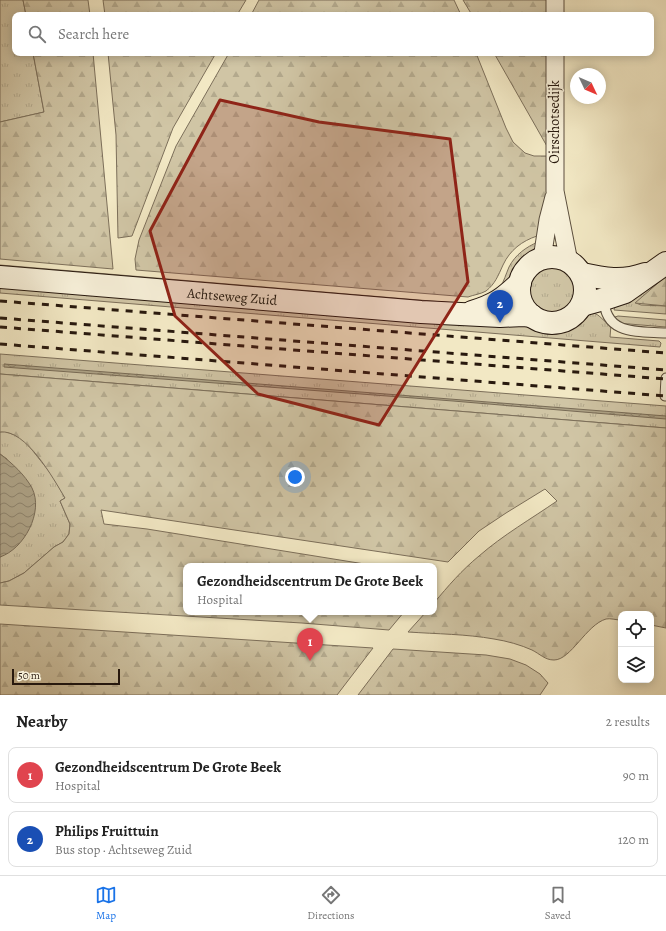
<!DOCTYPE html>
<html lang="en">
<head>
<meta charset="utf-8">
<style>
	:root { --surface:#fff; --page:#f6f6f6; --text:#222; --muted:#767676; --line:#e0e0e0; --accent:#1a73e8 }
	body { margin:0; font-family:Alegreya,serif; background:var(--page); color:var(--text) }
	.controls { position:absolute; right:12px; bottom:12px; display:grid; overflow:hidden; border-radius:8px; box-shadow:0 2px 10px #0003 }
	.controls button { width:36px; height:36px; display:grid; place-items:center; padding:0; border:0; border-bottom:1px solid var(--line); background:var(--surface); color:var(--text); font:20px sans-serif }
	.compass { position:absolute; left:570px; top:68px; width:36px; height:36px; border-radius:50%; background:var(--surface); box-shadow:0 2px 10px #0003; rotate:134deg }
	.scale { position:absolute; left:12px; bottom:10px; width:108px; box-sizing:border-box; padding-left:4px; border:2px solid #28190e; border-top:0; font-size:11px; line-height:14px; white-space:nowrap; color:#28190e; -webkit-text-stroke:3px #f7f0d9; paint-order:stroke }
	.you { position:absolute; left:295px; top:477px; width:14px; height:14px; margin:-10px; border:3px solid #fff; border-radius:50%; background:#1a73e8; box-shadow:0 0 0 6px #1a73e833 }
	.badge { display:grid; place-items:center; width:26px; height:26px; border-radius:50%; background:var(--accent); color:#fff; font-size:13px; font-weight:700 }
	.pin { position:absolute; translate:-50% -33px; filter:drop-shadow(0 1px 2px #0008) }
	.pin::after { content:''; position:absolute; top:21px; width:14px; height:12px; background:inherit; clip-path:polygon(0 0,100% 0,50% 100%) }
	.popup { position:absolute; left:183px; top:563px; width:254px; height:52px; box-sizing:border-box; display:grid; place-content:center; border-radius:8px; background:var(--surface); filter:drop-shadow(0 1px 3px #0005); font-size:13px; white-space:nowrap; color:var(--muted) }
	.popup b { font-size:15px; color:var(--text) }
	.popup::after { content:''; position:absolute; left:50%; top:100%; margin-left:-8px; border:8px solid transparent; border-top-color:var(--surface) }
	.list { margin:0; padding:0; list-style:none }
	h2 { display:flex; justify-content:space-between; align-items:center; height:52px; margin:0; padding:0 16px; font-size:17px }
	h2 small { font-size:13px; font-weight:400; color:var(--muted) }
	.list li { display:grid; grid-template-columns:26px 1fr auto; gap:12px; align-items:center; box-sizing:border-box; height:56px; margin:0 8px 8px; padding:0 8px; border:1px solid var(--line); border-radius:8px }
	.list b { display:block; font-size:15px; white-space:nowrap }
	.list p { margin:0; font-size:13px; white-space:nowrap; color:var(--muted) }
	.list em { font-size:13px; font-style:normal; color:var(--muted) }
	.icon { flex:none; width:22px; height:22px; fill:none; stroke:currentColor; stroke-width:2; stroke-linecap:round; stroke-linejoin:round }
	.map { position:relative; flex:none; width:666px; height:695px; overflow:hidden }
	.search { position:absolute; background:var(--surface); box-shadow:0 2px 10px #0003; left:12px; right:12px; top:12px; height:44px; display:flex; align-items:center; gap:10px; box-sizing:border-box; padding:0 14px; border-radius:8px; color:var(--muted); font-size:15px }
	.sheet { height:180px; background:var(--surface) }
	nav { display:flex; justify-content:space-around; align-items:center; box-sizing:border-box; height:56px; border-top:1px solid var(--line); background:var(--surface); font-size:11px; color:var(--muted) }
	nav a { display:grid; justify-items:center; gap:2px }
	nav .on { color:var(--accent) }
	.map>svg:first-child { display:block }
	.grass { fill:url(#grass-tufts); stroke:#7c6f5a }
	.forest { fill:url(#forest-firs); stroke:#7c6f5a }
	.water { fill:url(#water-waves); stroke:#786b56 }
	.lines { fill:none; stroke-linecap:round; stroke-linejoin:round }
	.lane-casing { stroke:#5a4d3c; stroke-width:11 }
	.street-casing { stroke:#5a4d3c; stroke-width:19 }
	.secondary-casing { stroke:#28190e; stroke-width:24 }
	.lane { stroke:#f7f0d9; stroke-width:9 }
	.street { stroke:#f7f0d9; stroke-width:17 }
	.secondary { stroke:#f7f0d9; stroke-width:22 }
	.rail { stroke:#28190e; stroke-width:3; stroke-dasharray:7 7; stroke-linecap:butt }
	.marked { fill:#8f2418; fill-opacity:0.2; stroke:#8f2418; stroke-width:3; stroke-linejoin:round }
	.labels { text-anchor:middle; stroke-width:3; stroke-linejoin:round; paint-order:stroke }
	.street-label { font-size:14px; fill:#28190e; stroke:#f7f0d9 }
</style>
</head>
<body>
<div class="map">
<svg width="666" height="695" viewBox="0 0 666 695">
	<defs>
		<pattern id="grass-tufts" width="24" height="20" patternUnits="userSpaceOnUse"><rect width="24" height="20" fill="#d0c5a5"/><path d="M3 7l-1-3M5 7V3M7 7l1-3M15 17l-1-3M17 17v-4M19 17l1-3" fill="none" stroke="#b3a98d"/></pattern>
		<pattern id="forest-firs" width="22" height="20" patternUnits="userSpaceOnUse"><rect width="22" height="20" fill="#d0c5a5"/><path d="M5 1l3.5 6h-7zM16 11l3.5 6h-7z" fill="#b3a98d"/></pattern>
		<pattern id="water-waves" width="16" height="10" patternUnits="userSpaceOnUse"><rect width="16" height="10" fill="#ada286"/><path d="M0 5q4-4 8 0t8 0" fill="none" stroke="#8d836c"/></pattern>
	</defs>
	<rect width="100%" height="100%" fill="#f2e8c4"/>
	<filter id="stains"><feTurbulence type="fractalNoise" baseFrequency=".005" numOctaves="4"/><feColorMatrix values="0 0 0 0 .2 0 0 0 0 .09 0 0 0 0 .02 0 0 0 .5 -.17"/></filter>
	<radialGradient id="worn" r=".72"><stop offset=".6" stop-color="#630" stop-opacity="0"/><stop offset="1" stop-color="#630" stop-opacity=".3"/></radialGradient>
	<path class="grass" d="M0,0h23l3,15h-11v38h18l11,59 -44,10z
		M538,242l-4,11 -12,13 -10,18 -12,4c4,-7 6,-14 9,-21 6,-12 17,-20 29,-25z
		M0,265l467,39v2l-467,-37z
		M529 290a24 24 0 1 1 48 0a24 24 0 1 1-48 0Z
		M666,276l-30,27 5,2 25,1v8l-52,-4 1,-4z
		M0,285l531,37c15,8 32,10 46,-1 5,-4 9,-10 16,-8 7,1 11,10 18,12l-1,12 49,4 2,2 -1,4 -660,-54z
		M618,316l48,4v7l-49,-4 -2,-6z
		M0,354l666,52v22l-666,-54z
		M4,431l11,4 10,6 27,34 13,23 -5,3 10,23 -1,10 -6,8 -9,5 -30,26 -15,8 -9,2v-26l2,-1 5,-97 -7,-5v-22z"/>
	<path class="forest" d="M23,0h65l2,15h-64z
		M103,0h143l-9,15h-132z
		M259,0h195l7,15h-210z
		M463,0h85v15h-76z
		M33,53h60l20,216 -113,-10v-137l44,-10z
		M108,53h108l-43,75 -41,108 -14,2 -2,-103z
		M229,53h247l30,75 7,14 12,11 9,3h14v35l-11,45c-15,5 -27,14 -34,29 -5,11 -8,19 -17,26 -5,3 -13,4 -18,6l-332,-27 -1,-11 4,-19 37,-94z
		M494,53h54v95z
		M666,276v30l-31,-3z
		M0,374l666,54v200l-15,-3v-11h-30v6c-5,0 -11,-2 -15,-1 -20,6 -35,41 -52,41 -9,0 -14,-6 -22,-10 -11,-5 -25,-9 -38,-11 -28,-5 -57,-5 -86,-7l18,-20h8v-9c14,-17 28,-33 45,-47 24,-21 52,-37 78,-55l-12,-12 -39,24 -27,18 -31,31 -347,-52 3,14 43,5 230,37h-191v46h218l-15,18 -87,-7 -302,-18v-22l9,-2 15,-8 30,-26 9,-5 6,-8 1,-10 -10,-23 5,-3c-12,-20 -39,-69 -65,-66z
		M0,624l373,24 -36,47h-337z
		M393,649l93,6 24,4 16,6 14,9 8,9 -8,12h-182z"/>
	<path class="water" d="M4,364l662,52v3l-213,-18 -449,-34z
		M0,454c12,9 25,21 32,34 12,24 -8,61 -32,69z"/>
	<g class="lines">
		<defs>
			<path id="lane" d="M604,299c1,37 35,32 62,34
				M665,396l1,-18"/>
			<path id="street" d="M555,15v-15
				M555,53v138l14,71
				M542,259l6,-39 6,-23"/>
			<g id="secondary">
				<circle cx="552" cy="290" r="33"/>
				<path d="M582,274c22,5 41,8 63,0"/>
				<path id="s1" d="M0,277l421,35 79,4 24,-1 8,1"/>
				<path d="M582,305l22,-6 21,-7 41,-29"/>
				<path d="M472,312c23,-7 31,-13 48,-29"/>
			</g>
		</defs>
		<use href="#lane" class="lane-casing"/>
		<use href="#street" class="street-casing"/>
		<use href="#secondary" class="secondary-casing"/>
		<use href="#lane" class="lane"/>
		<use href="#street" class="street"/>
		<use href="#secondary" class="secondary"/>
		<path class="rail" d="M0,301l666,52
			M0,318l666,52
			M0,327l666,52
			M0,344l666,52"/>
	</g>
	<path class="marked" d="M220,100l99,22 131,17 18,143 -89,143 -121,-31 -83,-78 -25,-85z"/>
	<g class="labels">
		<g class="street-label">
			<text transform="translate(554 122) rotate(-90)" y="5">Oirschotsedijk</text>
			<text dy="5" stroke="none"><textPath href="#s1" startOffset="233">Achtseweg Zuid</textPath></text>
		</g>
	</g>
	<rect width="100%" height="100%" filter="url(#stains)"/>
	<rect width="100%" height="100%" fill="url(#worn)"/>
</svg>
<div class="controls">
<button><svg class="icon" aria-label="locate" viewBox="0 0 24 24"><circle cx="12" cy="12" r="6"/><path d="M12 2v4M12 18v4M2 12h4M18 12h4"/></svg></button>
<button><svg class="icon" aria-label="layers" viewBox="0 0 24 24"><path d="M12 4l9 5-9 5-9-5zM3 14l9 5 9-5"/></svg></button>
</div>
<svg class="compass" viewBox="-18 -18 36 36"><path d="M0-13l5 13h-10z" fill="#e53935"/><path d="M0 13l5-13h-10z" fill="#767676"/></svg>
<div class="scale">50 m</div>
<div class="you"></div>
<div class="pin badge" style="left:310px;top:661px;background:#e0444e">1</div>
<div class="popup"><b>Gezondheidscentrum De Grote Beek</b>Hospital</div>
<div class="pin badge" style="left:500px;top:323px;background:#1a4fb4">2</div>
<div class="search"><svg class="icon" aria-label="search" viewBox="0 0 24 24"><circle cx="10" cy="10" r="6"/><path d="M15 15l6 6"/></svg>Search here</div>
</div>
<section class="sheet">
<h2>Nearby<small>2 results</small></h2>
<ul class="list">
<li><span class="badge" style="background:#e0444e">1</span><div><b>Gezondheidscentrum De Grote Beek</b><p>Hospital</p></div><em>90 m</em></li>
<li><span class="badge" style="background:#1a4fb4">2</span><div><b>Philips Fruittuin</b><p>Bus stop · Achtseweg Zuid</p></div><em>120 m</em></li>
</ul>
</section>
<nav>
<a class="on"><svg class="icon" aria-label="map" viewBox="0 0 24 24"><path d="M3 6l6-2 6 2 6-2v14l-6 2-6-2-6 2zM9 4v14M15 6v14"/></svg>Map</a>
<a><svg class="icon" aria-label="directions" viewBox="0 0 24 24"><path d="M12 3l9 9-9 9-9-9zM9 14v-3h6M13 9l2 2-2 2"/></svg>Directions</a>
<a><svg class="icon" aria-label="saved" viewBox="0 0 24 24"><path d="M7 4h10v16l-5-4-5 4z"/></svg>Saved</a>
</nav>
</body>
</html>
